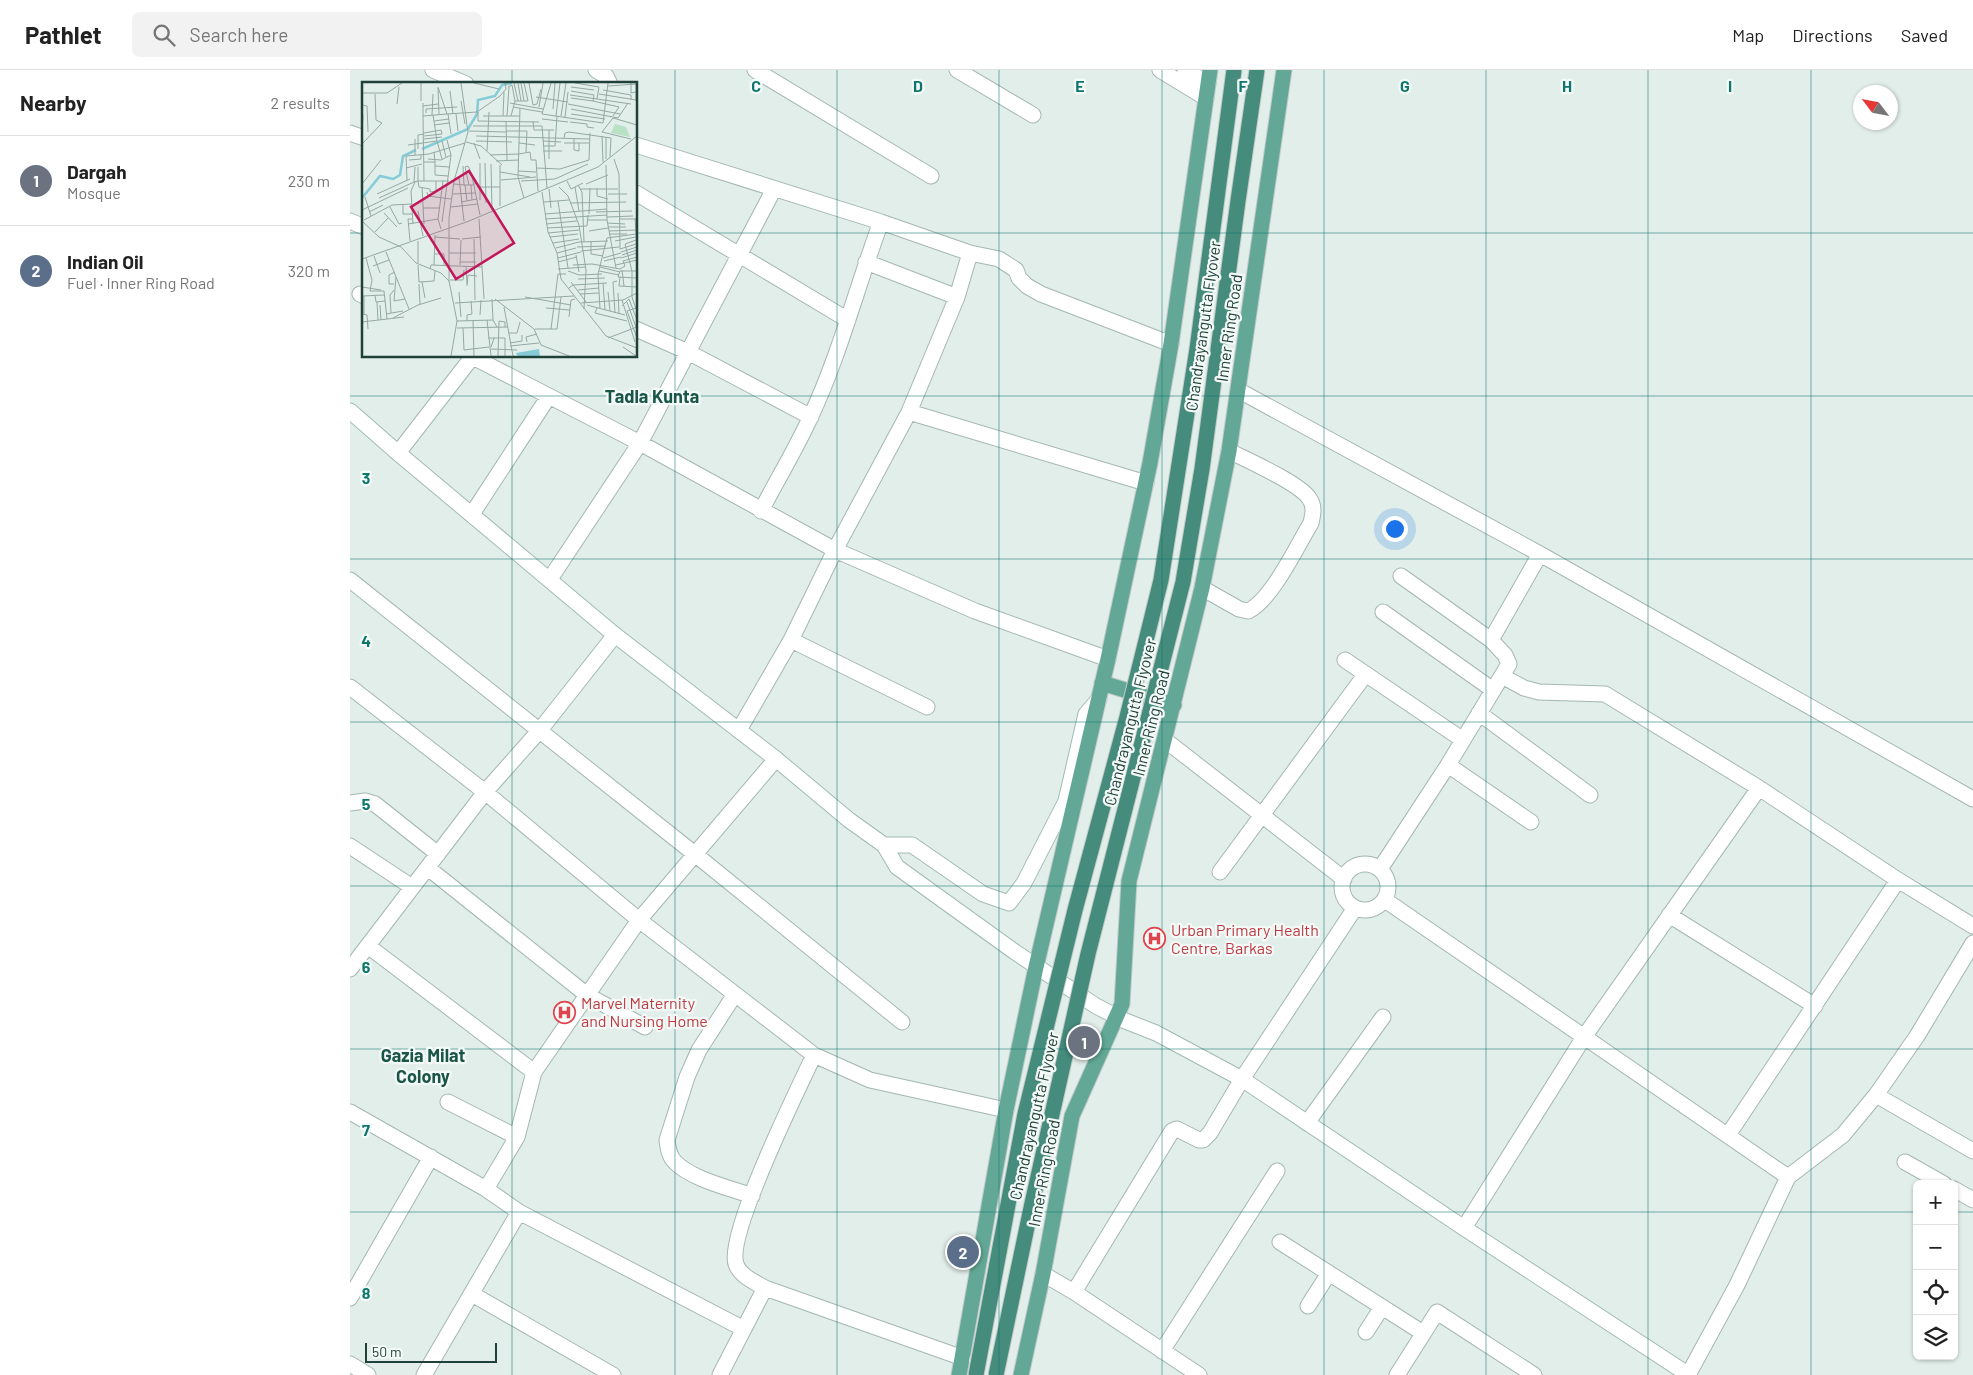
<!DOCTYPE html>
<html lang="en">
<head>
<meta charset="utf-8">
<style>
	:root { --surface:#fff; --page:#f2f2f2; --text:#222; --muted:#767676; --line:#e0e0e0; --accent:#d93025 }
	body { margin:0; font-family:Barlow,sans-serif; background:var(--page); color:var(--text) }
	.controls { position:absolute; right:15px; bottom:15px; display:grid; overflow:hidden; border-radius:8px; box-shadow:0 1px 4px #0004 }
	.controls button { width:45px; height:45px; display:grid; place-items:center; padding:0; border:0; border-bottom:1px solid var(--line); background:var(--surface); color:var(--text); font:25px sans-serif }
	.compass { position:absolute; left:1503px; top:15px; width:45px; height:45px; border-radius:50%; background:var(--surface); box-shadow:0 1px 4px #0004; rotate:302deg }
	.scale { position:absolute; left:15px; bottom:12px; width:132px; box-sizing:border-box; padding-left:5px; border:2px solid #204139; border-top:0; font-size:14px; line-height:18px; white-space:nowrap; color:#204139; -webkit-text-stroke:4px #f4faf7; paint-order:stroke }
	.you { position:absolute; left:1044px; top:458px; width:18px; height:18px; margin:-12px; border:4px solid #fff; border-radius:50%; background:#1a73e8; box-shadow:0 0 0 8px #1a73e833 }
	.badge { display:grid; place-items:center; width:32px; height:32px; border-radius:50%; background:var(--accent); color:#fff; font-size:16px; font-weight:700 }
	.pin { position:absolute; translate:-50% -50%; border:2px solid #fff; box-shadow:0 1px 5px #0006 }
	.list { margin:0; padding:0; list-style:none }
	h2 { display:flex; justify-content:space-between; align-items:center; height:65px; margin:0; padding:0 20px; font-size:21px }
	h2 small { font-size:16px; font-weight:400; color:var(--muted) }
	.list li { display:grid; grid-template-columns:32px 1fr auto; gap:15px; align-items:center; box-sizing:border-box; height:90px; padding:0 20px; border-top:1px solid var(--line) }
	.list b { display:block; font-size:19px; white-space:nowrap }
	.list p { margin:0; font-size:16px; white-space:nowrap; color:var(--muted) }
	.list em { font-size:16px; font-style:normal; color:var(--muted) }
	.icon { flex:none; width:28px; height:28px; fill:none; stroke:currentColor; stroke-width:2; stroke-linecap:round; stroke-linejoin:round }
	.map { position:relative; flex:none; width:1623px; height:1305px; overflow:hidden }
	header { display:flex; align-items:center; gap:30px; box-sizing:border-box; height:70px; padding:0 25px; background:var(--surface); border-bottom:1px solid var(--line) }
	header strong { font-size:24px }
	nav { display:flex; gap:28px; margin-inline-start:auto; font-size:18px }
	.search { width:350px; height:45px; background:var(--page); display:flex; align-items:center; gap:12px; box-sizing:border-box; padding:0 18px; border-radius:8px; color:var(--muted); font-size:19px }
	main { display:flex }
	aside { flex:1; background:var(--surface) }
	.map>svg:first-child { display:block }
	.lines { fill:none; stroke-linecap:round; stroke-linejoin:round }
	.minor-casing { stroke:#a4b7b1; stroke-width:17 }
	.secondary-casing { stroke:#a0bbb1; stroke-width:17 }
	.primary-casing { stroke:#c1cac8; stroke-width:17 }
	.minor { stroke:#fff; stroke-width:15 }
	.secondary { stroke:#fff; stroke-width:15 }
	.primary { stroke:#63a896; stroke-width:15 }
	.trunk-bridge-casing { stroke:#c1cac8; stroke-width:17; stroke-linecap:butt }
	.trunk-bridge { stroke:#468c7c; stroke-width:15 }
	.grid { fill:none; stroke:#0f766e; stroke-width:1; stroke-opacity:0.55 }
	.labels { text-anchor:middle; stroke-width:4.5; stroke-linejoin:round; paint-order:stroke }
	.street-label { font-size:16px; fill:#204139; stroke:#f4faf7 }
	.health-label { font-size:16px; fill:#be3a42; stroke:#f4faf7; text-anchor:start }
	.neighbourhood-label { font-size:18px; font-weight:bold; fill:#1a5647; stroke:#f4faf7 }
	.inset-river { fill:none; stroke:#85cbd8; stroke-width:2.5 }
	.inset-road { fill:none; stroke:#94a9a3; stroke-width:1 }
	.view { fill:#c2185b; fill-opacity:0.15; stroke:#c2185b; stroke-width:2.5 }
	.inset-edge { fill:none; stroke:#204139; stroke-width:2.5 }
	.grid-label { font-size:16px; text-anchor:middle; font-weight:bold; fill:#0f766e; stroke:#f4faf7; stroke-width:4.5; stroke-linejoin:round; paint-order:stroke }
</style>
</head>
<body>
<header>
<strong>Pathlet</strong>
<div class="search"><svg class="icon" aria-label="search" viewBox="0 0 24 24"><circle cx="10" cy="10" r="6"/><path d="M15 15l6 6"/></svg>Search here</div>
<nav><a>Map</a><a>Directions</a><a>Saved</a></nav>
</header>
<main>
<aside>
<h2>Nearby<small>2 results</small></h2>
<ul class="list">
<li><span class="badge" style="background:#6b7280">1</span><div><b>Dargah</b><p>Mosque</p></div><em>230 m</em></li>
<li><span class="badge" style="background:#5c6f8a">2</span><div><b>Indian Oil</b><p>Fuel · Inner Ring Road</p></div><em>320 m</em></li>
</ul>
</aside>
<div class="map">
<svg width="1623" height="1305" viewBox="0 0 1623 1305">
	<rect width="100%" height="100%" fill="#e2eee9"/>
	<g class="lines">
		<defs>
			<path id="minor" d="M83,0l33,14
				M246,0l10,6 4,8
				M405,0l176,106
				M607,0l76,45
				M810,0l46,28
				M835,0l23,13
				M0,63l14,5
				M286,75l245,77 89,31 29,6 17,11 3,8 8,8 14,8 130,50
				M286,123l212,127
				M0,151l14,6
				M516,192l91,35
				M10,224l4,2
				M286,259l52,23 123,65
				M121,286l169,87 195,107 140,61 133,48
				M888,320l302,164 433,245
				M559,342l237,71
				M48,383l75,-97
				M411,441c16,-31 35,-62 50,-95 29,-62 46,-130 70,-194
				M122,444l77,-118
				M1051,506l90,64
				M200,509l90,-136 134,-254
				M0,510l346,275 206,167
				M852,518l37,21 9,2c23,-10 49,-65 63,-88 2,-9 4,-17 -2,-25 -10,-15 -62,-38 -80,-47
				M1033,542l110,78
				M441,570l136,67
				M995,590l118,80
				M1152,606l22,12 15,4 66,2 154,94 139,92 75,46
				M0,617l135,105 154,128 175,135 56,25 136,30
				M1129,643l111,82
				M389,660l52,-90 44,-90 74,-138 48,-115 13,-44
				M815,670l179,139
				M1098,695l83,57
				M0,733l15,-2 10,3 63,50
				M0,776l62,41
				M992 817a23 23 0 1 1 46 0a23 23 0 1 1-46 0Z
				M78,798l159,127 58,32
				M1030,799l68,-104 61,-101 -4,-9 -14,-15 49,-86
				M870,802l145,-197
				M1035,830l403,277
				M1319,845l146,91
				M18,876l166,126
				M0,899l135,-177 55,-62 75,-95
				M385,924l-36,56 -12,27 -20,63c1,8 2,16 8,22 16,17 55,26 77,34
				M1526,1025l97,56
				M98,1032l69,35
				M0,1042l136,77 33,23 225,117
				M957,1053l76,-106
				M1378,1065l170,-255
				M1555,1092l39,22
				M136,1119l31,-52 17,-65 105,-152 137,-161
				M1604,1119l19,11
				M1114,1158l120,-191 175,-249
				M930,1172l143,91
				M693,1204l31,18 125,83
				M415,1218l198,70
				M724,1222l98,-161 5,-2 22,11h4l7,-7 32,-54 113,-171
				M122,1224l141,81
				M0,1228l81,-141
				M958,1236l21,-33
				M1016,1262l16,-25
				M812,1281l115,-180
				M0,1294l18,11
				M74,1305l95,-163
				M370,1305l45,-87c-10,-6 -25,-12 -29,-24 -10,-29 62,-175 78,-209
				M1047,1305l40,-63 97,63
				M1338,1305l49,-90 51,-108 55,-42 33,-40 41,-59 56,-93"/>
			<path id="secondary" d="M0,341l48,42 217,182 161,124 73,61 35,25 13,22 118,85 81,54 27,14 33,13 86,46 222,149 225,147
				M534,775h28l71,49 26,9 15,-20 42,-82 20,-87 13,-15"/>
			<path id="primary" d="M752,613l72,22
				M609,1305l47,-265 30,-143 72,-308 42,-196 21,-119 39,-274
				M671,1305l22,-101 29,-158 50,-112 7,-123 73,-293 27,-137 55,-381"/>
		</defs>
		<use href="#minor" class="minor-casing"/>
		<use href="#secondary" class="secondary-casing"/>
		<use href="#primary" class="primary-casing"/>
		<use href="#minor" class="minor"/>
		<use href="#secondary" class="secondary"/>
		<use href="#primary" class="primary"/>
		<defs>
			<path id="trunk-bridge" d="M626,1305l49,-261 50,-204 52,-193 34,-137 36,-231 37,-279
				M646,1305l35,-167 57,-254 95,-372 19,-113 36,-268 19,-131"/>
		</defs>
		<use href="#trunk-bridge" class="trunk-bridge-casing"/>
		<use href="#trunk-bridge" class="trunk-bridge"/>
	</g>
	<path class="grid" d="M162,0v14M325,0v1305M487,0v1305M649,0v1305M812,0v1305M974,0v1305M1136,0v1305M1298,0v1305M1461,0v1305M0,163h14M286,163h1337M162,286v1019M0,326h1623M0,489h1623M0,652h1623M0,816h1623M0,979h1623M0,1142h1567M1604,1142h19"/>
	<defs>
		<symbol id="hospital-ring" viewBox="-11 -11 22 22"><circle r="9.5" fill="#f4faf7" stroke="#e0444e" stroke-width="1.5"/><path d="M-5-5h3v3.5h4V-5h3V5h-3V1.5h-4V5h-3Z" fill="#e0444e"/></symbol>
	</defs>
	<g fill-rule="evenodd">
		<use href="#hospital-ring" x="792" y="856" width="25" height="25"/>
		<use href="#hospital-ring" x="202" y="930" width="25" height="25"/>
	</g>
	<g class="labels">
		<g class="street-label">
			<text transform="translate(853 256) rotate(-82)" y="6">Chandrayangutta Flyover</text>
			<text transform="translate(879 258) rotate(-82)" y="6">Inner Ring Road</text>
			<text transform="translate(780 652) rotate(-76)" y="6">Chandrayangutta Flyover</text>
			<text transform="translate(801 653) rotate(-76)" y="6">Inner Ring Road</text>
			<text transform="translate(684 1046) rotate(-77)" y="6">Chandrayangutta Flyover</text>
			<text transform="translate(694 1103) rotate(-79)" y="6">Inner Ring Road</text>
		</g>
		<g class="health-label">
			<text x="821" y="866">Urban Primary Health<tspan x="821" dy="18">Centre, Barkas</tspan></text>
			<text x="231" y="939">Marvel Maternity<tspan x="231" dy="18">and Nursing Home</tspan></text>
		</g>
		<g class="neighbourhood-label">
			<text x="302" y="333">Tadla Kunta</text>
			<text x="73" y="992">Gazia Milat<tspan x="73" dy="21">Colony</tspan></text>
		</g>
	</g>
	<g transform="translate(12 12)">
		<rect width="275" height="275" fill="#e2eee9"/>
		<path d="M253,42l11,3 4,10 -19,-4z" fill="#b9e1c4"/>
		<path d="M177,267l1,7h-22l-2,-3z" fill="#85cbd8"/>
		<path class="inset-river" d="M60,67l46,-20 9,-15 1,-14 17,-4 7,-11 10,-2M0,116l18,-22 13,3 7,-4 3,-19 13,-6"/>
		<path class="inset-road" d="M59,1v18M112,1l25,6M152,1l4,18M156,1l3,18M159,1l3,18M167,1l4,22 4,-1 4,-15M189,1l-9,31 61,9 5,-40M213,1l24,4 -2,12M269,1v10l5,-1M246,4l29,-2M146,5l4,-2 3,16M209,5l23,3M76,6l1,26M241,8l28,5v5M88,9l3,23M0,11h25l15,-10M237,12l37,6M208,13l61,9M174,15l32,5M209,16l22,3 1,-6 -23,-4M99,19l4,23M231,19l26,6 -6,9M274,19v-18M61,21v13l24,-2 -9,-27M148,21l33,6M35,22l2,-17M206,22l52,10M0,23l5,1 1,26M61,24l15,-2M151,25l29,5M177,25l4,-24M158,26l-2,69 6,21M191,27l2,-26M209,27l47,9 10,-15M116,30v9l61,1M64,31v-4l31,-2M85,32l30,-2 23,-16 6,-7 -1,-6M86,32l3,20M94,32l2,17M209,32l34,5M70,33l1,-21M71,33l4,26M61,34l1,65M121,34h37M141,34l1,-24M145,34l2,-29M149,34l4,-15h13l-4,-18M194,34l4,-33M199,34l5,-33M203,35l3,-25M180,37l26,3M72,39l15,-2M144,39l1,39M171,39l1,9h20M208,40l17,2v3l7,1M72,43l15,-2M111,44h69l5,62M187,48v29M0,49l1,-16M107,49l37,1M144,49h21l-1,21M62,51l17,-3 1,4 -18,2M114,54l114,3M240,54l1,26M244,55v22M202,56l1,-5 4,-1 42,6 -1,19M212,56v12l5,1v-8M53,57v16M62,57l18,-2M269,57l-29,-7 11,-14 24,7M80,59l4,16M114,59l36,1M181,59l18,1M104,60l15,4 21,19M112,61l6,16M157,61l16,2M202,61h25M0,62l20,-21 -6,-3 -1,-26M46,63l29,-4 5,18M181,64h12l2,-30M56,67v-14l6,-1M125,69l2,-39M181,69h19M157,72l11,-2 1,8h5l2,31M128,73l29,-1M66,77l13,1 10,-5 -4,-15M252,77l5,15 1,75M47,78l12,-1v-4M227,78l1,-27M134,79l22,-1M62,80h11l-1,-10M73,80v13l13,1M118,81v37M123,81l1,40M129,82l1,46M138,83v41M244,83l1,55 9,48M73,84l15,1M101,84l1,19M53,85l-1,15 4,-1 1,6 11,2v3M56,85v14h31M44,86l16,-4M174,86l24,1 29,-9M156,89l18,1M138,90l30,5M110,94l8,39M97,96l5,43M45,98l-1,-24 23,-2 36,-11M139,98l35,-3M159,99l34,-2 33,-15M205,99l4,8 12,-6M0,102l19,-24M92,102l11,1h8l3,-2 -8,-17 -3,1 4,18M224,102l22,-9M103,103l2,16M109,103l1,15M216,103l4,7 2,50M60,105l2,37M118,105h20M197,105l9,9 11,29 7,45 -2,39M213,105l4,24M235,106v8l11,3M187,107l2,19M218,107h38M65,110l1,4 23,3M68,110l6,-1v-10M180,110l6,40 9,21 4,26 45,57 31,12M15,112l33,-15M91,112l23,-1M246,112h19M3,115l6,19M17,116l35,-16M196,119l10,67M99,120l16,-3M182,120l25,-2M208,121l56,-1M41,123v9h9M28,125l9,17 3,-1M89,125l27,-3M61,126h17M0,128l46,-22M56,129l5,25M7,130l14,-7M234,130l36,-1M22,131l13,14M183,132l62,-5M227,132l1,-26M245,135l26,-1M273,136l2,30M117,137l5,80M183,137l62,-4M257,137h17M2,138l28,-15 20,-1M226,138h19M0,139l17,16 22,10 15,16 25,10 8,8 8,40 -6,35M80,140l9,-67M245,141l18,1M46,142l30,-5M51,142l-2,-33 4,-9M184,142l31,-3M246,145h18M185,146l40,-2 1,-11M79,147l-3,-10 5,-38M227,149l19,-3M247,149l27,-1M13,150l13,-14M186,151l31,-3M247,152h18M73,155l25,2M188,155l28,-3M100,157l19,-2M112,157l1,61M274,158l-11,4 7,27v26l5,15M48,159l-2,-22h4M229,159v13l12,2M253,159l21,-4M217,160l29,-1M191,161l26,-4M215,165l29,-1M194,166l23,-6M258,167l16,-5M219,169l38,-4M24,170l23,57M259,170l16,-5M87,171h27M195,171l19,-5M73,172h9v12M214,173l3,17M260,173l15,-5M12,174l6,17M4,176l6,22 -2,11h14l3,28M196,176l23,-6M241,176l18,-5M259,176l16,-5M0,177l107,-38 129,-54 39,-31M242,179l17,-4M98,180h16M196,180l19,-5M56,181v-22M56,183l1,17 15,-1 1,-10M72,183l1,-30M98,183l1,-25M211,183l19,-1 28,5 5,-3 -2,-5 14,-4M254,183l21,-5M11,184l16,-6M104,185l1,17M238,185l20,5M68,187l1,-4 51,2M196,187l27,-2M260,188l2,16M206,189l11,4 23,-1M237,189l20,4M275,189h-17l-2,6 19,1M34,195l-2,24 11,-2M258,195l-1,9 18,1M216,197l27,-1M88,198h13l1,-10M87,199v-63l5,-37 14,-49 -7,-49M60,200l3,16M209,200l15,20M241,201l2,27M32,202h-5v-9l6,-3M57,202l1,20M105,204l1,-11 9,1M0,205l19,3M207,206l4,-3 34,-2M216,208l21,-2M97,210l2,25M246,210l2,19M256,211l1,21M218,212l19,-1M13,213l1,7 9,-1M0,214l22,-1M2,214v18M163,215l46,8M130,217l1,21 4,7M133,217l39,30 7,16 28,11M260,218l13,42M15,220l1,18M265,220l10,28M93,221l119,-7M219,221l42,-3 14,-7M18,223l1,15M225,223l38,10M260,224l7,-7 8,21M142,225l9,49M184,226l24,2M235,226l-2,5 32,8M274,226l-9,3 10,27M238,227l-2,-35 9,-36 29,-4M29,231l-1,-18 4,-5M253,231l-2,-31 4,-1M0,232l5,1 1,14M24,232l17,-3M118,233l1,-15M207,235l2,-17 4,-1M31,236l25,-13 23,-7M111,238l1,36M125,238l4,36M95,239l36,-1M105,239v-6l5,-1 -1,-13M0,240l42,-5M95,246l51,-1M101,246l1,22 25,-3M173,247h16l7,-55h8M189,247h6l4,-32M147,251h8l3,-11M126,256h6l-3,9M132,256h11v18M246,256l29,-11M165,260l-1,-5 11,-3M148,261l12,-2v-6M148,264l29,-3M261,265l13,9M129,267l26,1M136,274l1,-35 6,1v5"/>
		<path class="view" d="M107,89l45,72 -58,36 -45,-72z"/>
		<rect width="275" height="275" class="inset-edge"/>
	</g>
	<g class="grid-label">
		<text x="406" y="22">C</text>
		<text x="568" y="22">D</text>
		<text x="730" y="22">E</text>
		<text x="893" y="22">F</text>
		<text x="1055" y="22">G</text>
		<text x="1217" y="22">H</text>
		<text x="1380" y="22">I</text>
		<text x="16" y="414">3</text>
		<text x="16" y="577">4</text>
		<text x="16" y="740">5</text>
		<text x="16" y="903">6</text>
		<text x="16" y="1066">7</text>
		<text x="16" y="1229">8</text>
	</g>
</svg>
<div class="controls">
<button>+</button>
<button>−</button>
<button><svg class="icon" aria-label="locate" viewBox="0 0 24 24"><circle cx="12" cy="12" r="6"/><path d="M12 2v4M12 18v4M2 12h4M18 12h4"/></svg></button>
<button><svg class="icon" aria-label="layers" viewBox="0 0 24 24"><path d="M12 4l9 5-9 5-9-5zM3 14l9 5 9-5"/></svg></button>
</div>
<svg class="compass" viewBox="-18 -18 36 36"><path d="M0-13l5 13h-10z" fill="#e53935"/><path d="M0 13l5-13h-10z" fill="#767676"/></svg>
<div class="scale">50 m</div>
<div class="you"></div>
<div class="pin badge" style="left:734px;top:972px;background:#6b7280">1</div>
<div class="pin badge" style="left:613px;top:1182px;background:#5c6f8a">2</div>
</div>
</main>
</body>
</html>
